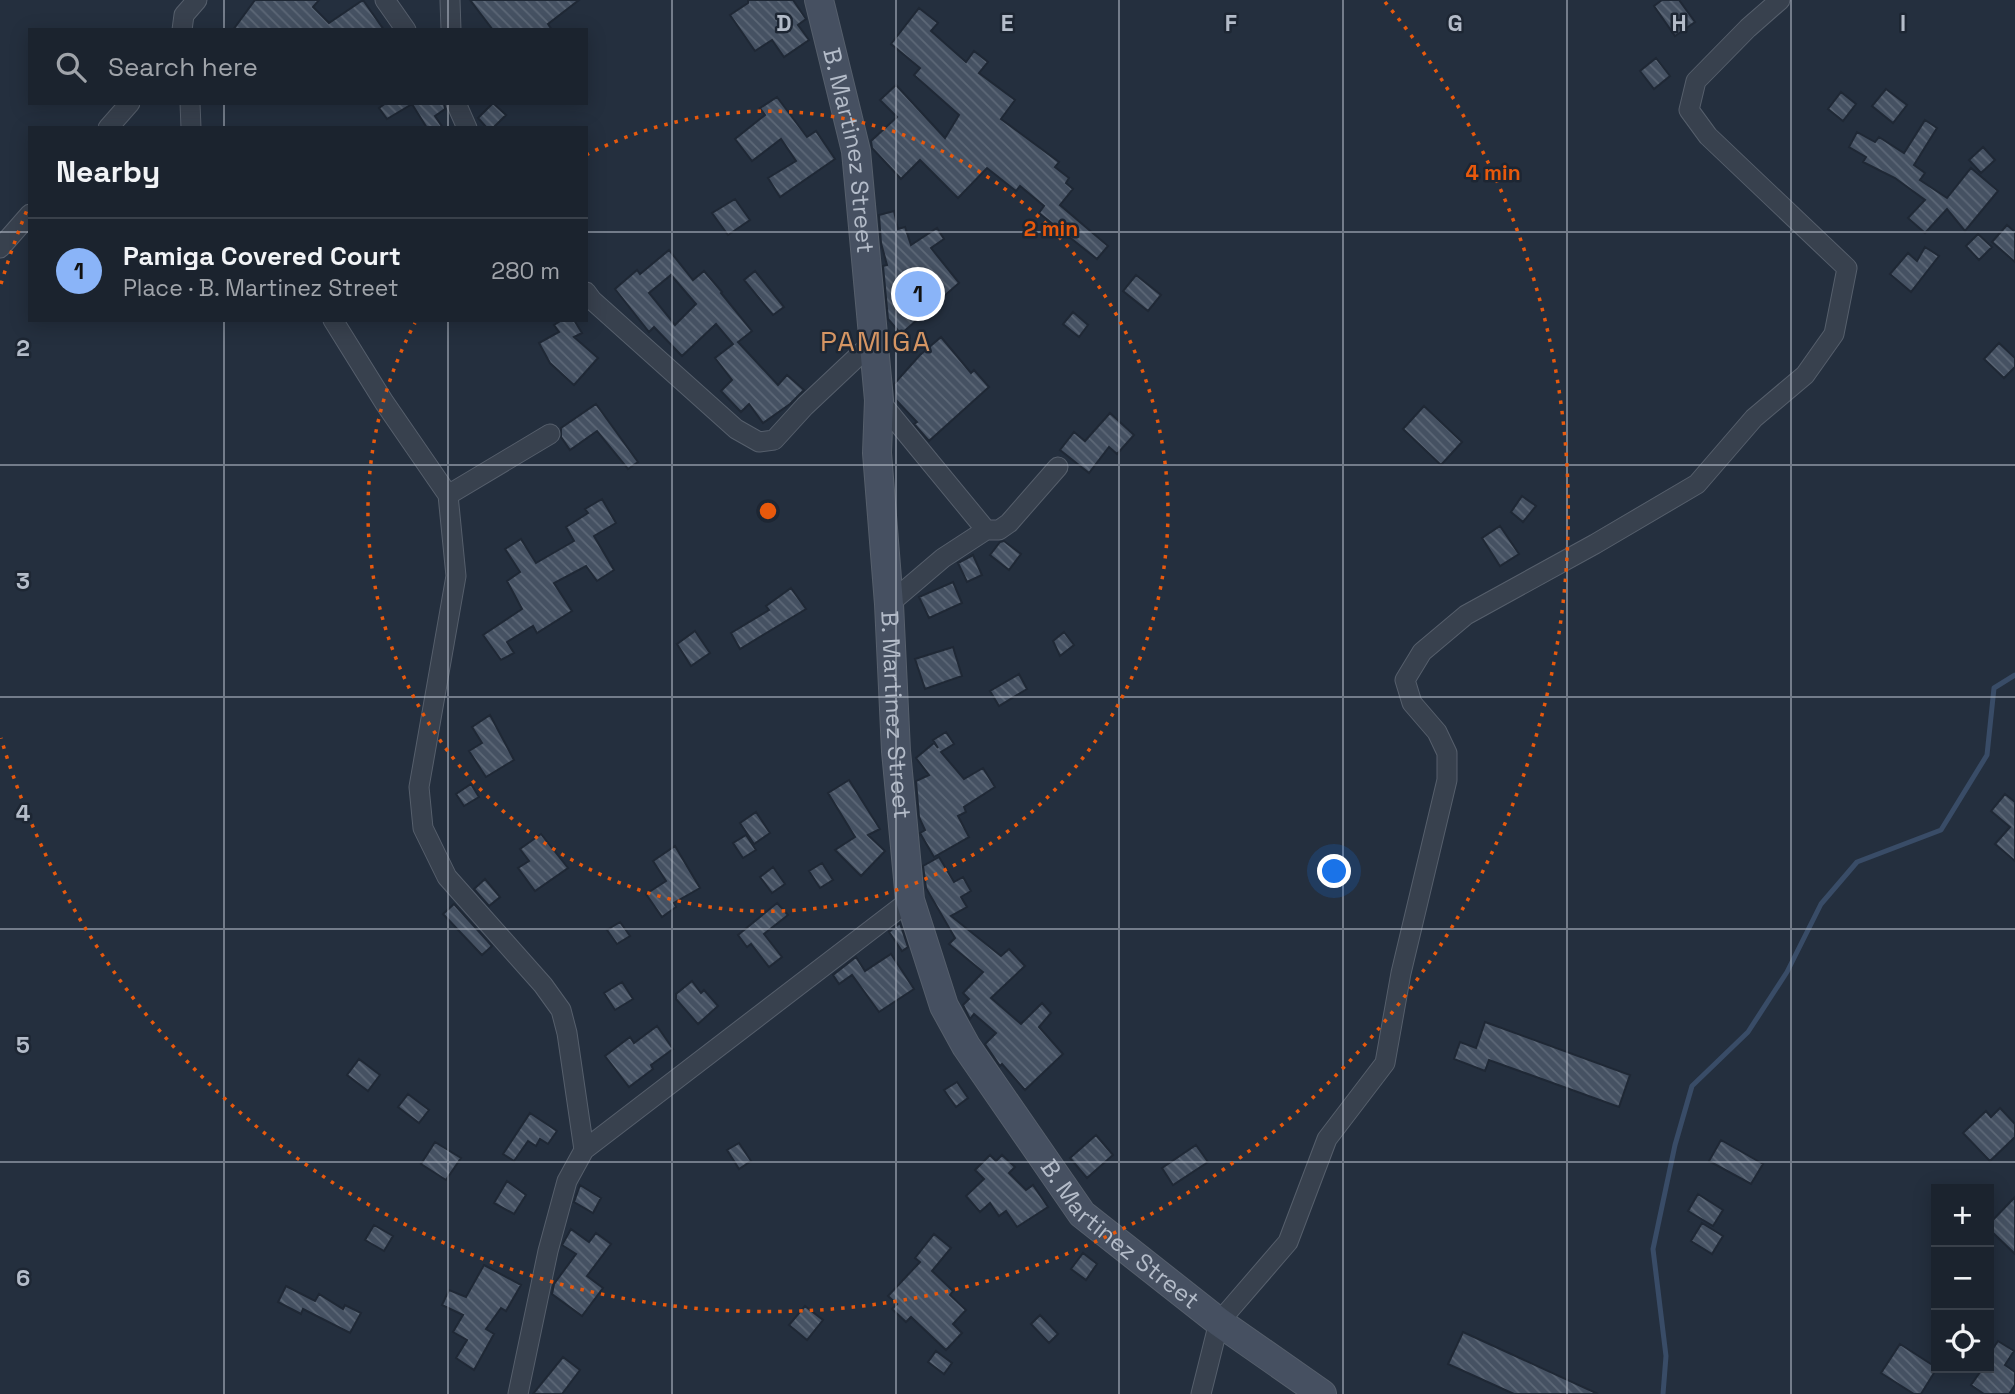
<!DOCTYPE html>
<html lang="en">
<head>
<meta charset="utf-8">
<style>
	:root { --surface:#1b232e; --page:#282f3a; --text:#f1f3f6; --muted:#a0a4aa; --line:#39404a; --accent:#8ab4f8 }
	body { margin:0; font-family:"Space Grotesk",sans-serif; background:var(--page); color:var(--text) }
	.controls { position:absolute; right:21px; bottom:21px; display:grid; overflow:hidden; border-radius:0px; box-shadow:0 4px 18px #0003 }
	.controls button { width:63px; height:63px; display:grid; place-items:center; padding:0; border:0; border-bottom:2px solid var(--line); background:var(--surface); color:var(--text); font:35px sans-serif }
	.you { position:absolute; left:1335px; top:872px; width:24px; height:24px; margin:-18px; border:5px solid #fff; border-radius:50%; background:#1a73e8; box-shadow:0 0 0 10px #1a73e833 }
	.badge { display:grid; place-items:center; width:46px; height:46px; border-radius:50%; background:var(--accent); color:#111; font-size:23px; font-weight:700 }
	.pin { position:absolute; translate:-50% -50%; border:4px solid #fff; box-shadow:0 2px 7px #0006 }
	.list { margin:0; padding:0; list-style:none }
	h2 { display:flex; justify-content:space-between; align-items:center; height:91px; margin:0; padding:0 28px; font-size:30px }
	h2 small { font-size:23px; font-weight:400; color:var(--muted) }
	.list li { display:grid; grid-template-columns:46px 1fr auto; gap:21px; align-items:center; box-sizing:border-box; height:105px; padding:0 28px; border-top:2px solid var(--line) }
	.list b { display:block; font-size:26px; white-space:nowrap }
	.list p { margin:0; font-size:23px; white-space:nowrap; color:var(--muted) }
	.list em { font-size:23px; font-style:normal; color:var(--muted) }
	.icon { flex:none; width:38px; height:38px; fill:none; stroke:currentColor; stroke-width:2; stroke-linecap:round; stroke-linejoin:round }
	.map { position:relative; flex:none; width:2015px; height:1394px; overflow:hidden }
	.search { position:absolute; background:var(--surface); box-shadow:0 4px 18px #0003; left:28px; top:28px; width:560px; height:77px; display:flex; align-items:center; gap:18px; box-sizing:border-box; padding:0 24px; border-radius:0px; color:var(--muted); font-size:26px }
	.panel { position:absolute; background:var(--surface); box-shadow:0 4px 18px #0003; left:28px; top:126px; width:560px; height:196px; border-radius:0px }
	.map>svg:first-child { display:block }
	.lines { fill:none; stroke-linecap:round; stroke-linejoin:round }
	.stream { stroke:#394c67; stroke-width:5 }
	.building { fill:url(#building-back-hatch); stroke:#1f2835; stroke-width:2; fill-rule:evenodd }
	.street-casing { stroke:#565f6c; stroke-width:21 }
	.secondary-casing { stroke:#565f6c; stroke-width:30 }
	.street { stroke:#38414e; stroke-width:19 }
	.secondary { stroke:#465061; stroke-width:28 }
	.grid { fill:none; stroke:#b4bcc9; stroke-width:2; stroke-opacity:0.55 }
	.ring { fill:none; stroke:#e8590c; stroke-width:3.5; stroke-dasharray:3.5 7 }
	.labels { text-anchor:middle; stroke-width:5; stroke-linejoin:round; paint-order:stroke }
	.street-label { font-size:24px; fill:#b4bcc9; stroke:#1d2633 }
	.quarter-label { font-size:28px; letter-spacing:2px; fill:#d59563; stroke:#1d2633 }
	.grid-label { font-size:23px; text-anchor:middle; font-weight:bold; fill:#b4bcc9; stroke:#1d2633; stroke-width:5; stroke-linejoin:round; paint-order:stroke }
	.centre { fill:#e8590c; stroke:#1d2633; stroke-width:3.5 }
	.ring-label { font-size:21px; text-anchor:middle; font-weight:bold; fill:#e8590c; stroke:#1d2633; stroke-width:5; stroke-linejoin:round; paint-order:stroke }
</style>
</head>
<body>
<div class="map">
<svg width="2015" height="1394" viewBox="0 0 2015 1394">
	<defs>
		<pattern id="building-back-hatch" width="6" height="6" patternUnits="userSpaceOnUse" patternTransform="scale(1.75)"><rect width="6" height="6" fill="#455162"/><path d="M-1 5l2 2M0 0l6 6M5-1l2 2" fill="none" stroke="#5d6877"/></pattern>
	</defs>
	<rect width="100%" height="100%" fill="#242f3e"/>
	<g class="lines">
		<path class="stream" d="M1663,1394l3,-38 -13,-107 22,-104 17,-59 56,-54 39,-60 34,-68 36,-42 84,-32 46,-75 7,-67 21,-13"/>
	</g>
	<path class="building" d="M255,0h64l-6,7 16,16 34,-23 21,30h-151z
		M470,0h109l-31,24 4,6h-59z
		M748,0h45l13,19 -8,6 11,15 -25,17 -12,-17 -17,11 -25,-36 18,-12z
		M1662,0h17l16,22 -20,14 -21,-30z
		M919,8l19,15 -7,8 35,31 8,-11 14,11 -9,11 36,27 -14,19 58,43 -4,5 14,11 -3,5 7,6 -13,16 48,41 -11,13 -58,-46 5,-7 -24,-20 -4,5 -29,-23 -29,30 -38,-38 -19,19 -29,-31 -1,-7 26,-24 -17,-17 16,-15 49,53 14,-23 -45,-40 6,-7 -29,-24z
		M1656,58l14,18 -16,13 -14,-18z
		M1886,89l21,16 -14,18 -21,-17z
		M1841,92l15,12 -13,17 -15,-12z
		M777,97l30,40 9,-6 19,28 -55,38 -12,-19 28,-17 -15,-22 -29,22 -17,-22 30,-24 -5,-7z
		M386,103h58l1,6 -10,7 8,12h-16l-15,-24 -25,15 -8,-11z
		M493,103l13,12 -13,13h-6l-9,-10z
		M1925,120l12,8 -23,37 11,8 -5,7 27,18 24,-30 27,23 -33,40 -18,-22 -22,24 -17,-15 17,-18 -30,-22 -32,-16 3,-5 -17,-10 8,-15 18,10 4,-5 25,16z
		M1983,147l12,13 -14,13 -12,-13z
		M735,199l15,21 -22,15 -16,-22z
		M894,211l4,18 7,-2 6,18 26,-17 7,11 -13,9 28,35 -58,51 -13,-15 -5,-53 4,-1 -6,-22 -2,-28z
		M2007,225l8,7v30l-23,-20z
		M1978,234l14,13 -13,13 -13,-14z
		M1925,247l14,9 -28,36 -21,-18 18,-21 9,8z
		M669,250l24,30 11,-9 18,21 -1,1 31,38 -14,11 40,43 9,-10 17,15 -14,14 -27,19 -14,-19 -8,8 -20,-21 11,-11 -17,-22 18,-14 -17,-20 -34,32 -28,-29 -5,5 -34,-43 22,-19 3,4zM671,275l25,29 -21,21 -26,-32z
		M755,271l29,36 -11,8 -29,-35z
		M1136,275l25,20 -13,16 -25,-20z
		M1073,312l15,13 -9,12 -16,-13z
		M562,320h12l8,13 -8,4 24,21 -24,27 -24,-22 -11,-20 20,-11 -5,-7z
		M941,337l30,36 3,-3 15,17 -60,54 -15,-17 3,-2 -21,-22 -2,-16 26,-29z
		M1999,343l16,15v9l-11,11 -20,-19z
		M596,404l42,58 -10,7 -31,-38 -27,19 -9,-13v-9z
		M1424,406l38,36 -21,23 -38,-36z
		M1110,413l24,22 -17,19 -8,-7 -20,26 -29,-23 14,-18 11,9z
		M1522,496l14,10 -13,16 -12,-10z
		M602,499l14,24 -22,13 20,34 -17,11 -11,-15 -32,17 18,28 -35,22 -4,-7 -26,16 7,11 -13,7 -18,-25 39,-26 -15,-28 13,-9 -15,-23 16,-10 15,24 38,-22 -8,-14 22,-14 -3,-4z
		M1500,526l19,28 -19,12 -18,-28z
		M1004,541l17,13 -12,16 -19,-15 10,-13z
		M973,555l9,20 -15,7 -9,-19z
		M953,582l9,21 -33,15 -10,-21z
		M791,588l15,21 -66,40 -9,-16 38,-23 -3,-4z
		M695,631l15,22 -19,13 -14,-22z
		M1064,632l10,13 -14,11 -7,-15z
		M953,647l9,29 -37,13 -10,-30z
		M1019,674l8,15 -28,17 -9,-15z
		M490,715l24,45 -28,17 -17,-26 13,-8 -10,-16z
		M946,732l8,12 -13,8 23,27 19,-11 12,19 -31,20 2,5 -8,4 11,21 -35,20 -14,-24 5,-3 -6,-13 -3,-36 13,-6 -13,-17 18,-15 4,5 -5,-8z
		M849,780l31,49 -12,6 17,16 -24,25 -26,-26 20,-13 -27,-44z
		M471,784l8,13 -15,9 -8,-12z
		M2005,794l10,8v59l-20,-17 15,-17 -19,-16z
		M756,812l14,21 -16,11 -14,-21z
		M541,834l27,34 -33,23 -17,-23 11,-7 -9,-12z
		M746,835l10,15 -13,8 -10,-15z
		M675,846l25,42 -26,15 2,4 -14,10 -16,-23 20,-13 -13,-20z
		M939,857l15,25 9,-5 8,14 -10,6 6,10 -16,9 50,40 8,-7 16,17 -34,32 30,26 21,-21 9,10 -12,14 24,27 -38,36 -23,-26 -2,2 -15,-22 11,-11 -22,-19 -4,5 -7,-14 6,-6 -6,-6 20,-21 -34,-28 6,-6 -29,-50 -3,-22z
		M822,863l11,17 -13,8 -11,-17z
		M773,867l12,17 -13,9 -12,-16z
		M485,879l15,18 -11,9 -15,-17z
		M777,903l11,12 -24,19 18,23 -13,10 -18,-23 -4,3 -9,-12z
		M454,904l38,42 -10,9 -39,-41z
		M620,922l10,14 -13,8 -10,-14z
		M900,923l8,24 -6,4 -13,-19z
		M891,954l23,35 -35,23 -27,-37 -13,9 -6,-9 23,-18 9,14z
		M692,981l9,12 3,-3 14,16 -20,18 -22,-25v-5z
		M622,982l11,17 -18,11 -11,-17z
		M1485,1022l145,53 -11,32 -130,-47 -4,11 -31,-12 6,-17 16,6z
		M657,1026l16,23 -22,16 2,4 -24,18 -24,-31 25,-19 4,6z
		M359,1059l21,16 -12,16 -21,-16z
		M957,1082l11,16 -12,9 -12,-17z
		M408,1094l21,16 -10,13 -21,-16z
		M2000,1108l15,16v13l-25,24 -27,-28 23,-22 5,6z
		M530,1113l27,18 -9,13 -8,-5 -4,7 -8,-5 -14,20 -11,-7z
		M1096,1135l17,20 -26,23 -17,-20z
		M1721,1140l42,24 -12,20 -42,-23z
		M435,1142l26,16 -15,22 -25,-16z
		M739,1143l12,18 -12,8 -12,-19z
		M1196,1145l12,17 -35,23 -11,-17z
		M990,1155l6,6 6,-6 13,12 -6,6 17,17 7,-5 15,22 -31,20 -11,-16 -7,5 -9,-13 -10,9 -14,-16 18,-17 -9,-9z
		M507,1181l19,14 -12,19 -20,-11z
		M580,1185l21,13 -8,15 -19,-11z
		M1698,1194l25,16 -10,16 -25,-15z
		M2015,1197v57l-26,-25v-5z
		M1702,1223l21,13 -11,18 -21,-13z
		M374,1225l19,11 -9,15 -19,-11z
		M571,1229l18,13 7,-9 15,11 -24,32 16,12 -21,28 -30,-22 2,-10 22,-30 -14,-9z
		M934,1234l17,14 -19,23 21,20 -3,4 16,15 -13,14 9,9 -16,17 -35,-33 -5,5 -14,-13 5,-5 -9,-8 32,-34 -5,-4z
		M1083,1253l14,11 -11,16 -15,-11z
		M484,1265l37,20 -15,26 -5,-3 -15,21 8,5 -20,36 -18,-12 11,-18 -14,-8 10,-17 -21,-10 7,-15 17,7z
		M286,1286l29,15 4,-7 24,15 2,-4 16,8 -11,20 -47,-24 -2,5 -23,-12z
		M805,1306l18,14 -16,20 -18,-15z
		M1040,1315l18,19 -9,9 -18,-19z
		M1463,1332l135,62h-84l-66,-30z
		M1998,1341l16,10 -9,14 10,7v13l-6,9h-25l-13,-9 12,-17h6l1,-15z
		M1900,1344l37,24 -16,26h-7l-33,-21z
		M936,1351l16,12 -8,11 -16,-12z
		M563,1357l17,13 -18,24h-29z"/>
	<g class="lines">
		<defs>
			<path id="street" d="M385,0l21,30
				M450,0l1,30
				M182,30l2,-15 13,-15
				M190,103l1,25
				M456,103l11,25
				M108,128l22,-25
				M0,248l30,-34
				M586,292l6,8 144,129 23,13 15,-2 31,-34 69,-65
				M333,320l51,82 64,93 8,81 -37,211 4,41 24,49 96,108 18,25 6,23 17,117
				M879,400l107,130 -43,28 -54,46
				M448,495l102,-61
				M986,530h13l10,-7 49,-56
				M518,1394l30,-143 19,-70 17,-31 326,-250
				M1201,1394l18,-72 69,-80 39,-103 58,-76 16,-90 46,-193v-27l-10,-21 -25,-29 -7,-23 17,-28 44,-37 129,-71 102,-60 57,-66 51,-43 29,-41 13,-66 -139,-132 -19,-26 7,-29 52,-53 32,-28"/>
			<g id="secondary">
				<path id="s1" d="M819,0l37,151 23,249 -2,53 12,151 7,147 14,149 34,106 22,40 116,168 137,108 103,72"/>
			</g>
		</defs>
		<use href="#street" class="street-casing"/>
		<use href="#secondary" class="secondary-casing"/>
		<use href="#street" class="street"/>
		<use href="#secondary" class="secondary"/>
	</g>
	<path class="grid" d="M224,0v30M448,0v30M672,0v1394M896,0v1394M1119,0v1394M1343,0v1394M1567,0v1394M1791,0v1394M224,103v25M448,103v25M0,232h30M586,232h1429M224,320v1074M448,320v1074M0,465h2015M0,697h2015M0,929h2015M0,1162h2015"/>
	<g class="ring">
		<path d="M586 155A400 400 0 1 1 415 323"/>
		<path d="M1 284A800 800 0 0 1 29 205M1385 2A800 800 0 1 1 1 738"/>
	</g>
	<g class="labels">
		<g class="street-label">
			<text dy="8" stroke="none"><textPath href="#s1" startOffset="154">B. Martinez Street</textPath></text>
			<text dy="8" stroke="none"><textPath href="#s1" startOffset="721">B. Martinez Street</textPath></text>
			<text dy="8" stroke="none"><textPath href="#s1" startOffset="1309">B. Martinez Street</textPath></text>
		</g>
		<g class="quarter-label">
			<text x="876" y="351">PAMIGA</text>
		</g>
	</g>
	<g class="grid-label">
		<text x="784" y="31">D</text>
		<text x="1007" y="31">E</text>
		<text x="1231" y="31">F</text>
		<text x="1455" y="31">G</text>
		<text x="1679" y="31">H</text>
		<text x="1903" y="31">I</text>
		<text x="23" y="356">2</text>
		<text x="23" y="589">3</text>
		<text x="23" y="821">4</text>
		<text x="23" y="1053">5</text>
		<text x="23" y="1286">6</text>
	</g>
	<circle cx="768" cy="511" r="10" class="centre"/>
	<g class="ring-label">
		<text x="1493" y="180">4 min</text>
		<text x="1051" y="236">2 min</text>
	</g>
</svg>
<div class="controls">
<button>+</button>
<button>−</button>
<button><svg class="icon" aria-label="locate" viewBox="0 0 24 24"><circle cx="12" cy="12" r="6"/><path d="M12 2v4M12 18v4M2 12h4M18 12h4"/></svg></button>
</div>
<div class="you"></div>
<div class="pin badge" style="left:918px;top:294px">1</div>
<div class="search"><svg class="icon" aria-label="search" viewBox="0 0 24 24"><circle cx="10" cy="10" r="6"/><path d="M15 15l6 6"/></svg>Search here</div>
<section class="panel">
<h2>Nearby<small></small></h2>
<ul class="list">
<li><span class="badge">1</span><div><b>Pamiga Covered Court</b><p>Place · B. Martinez Street</p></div><em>280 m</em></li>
</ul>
</section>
</div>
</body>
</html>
